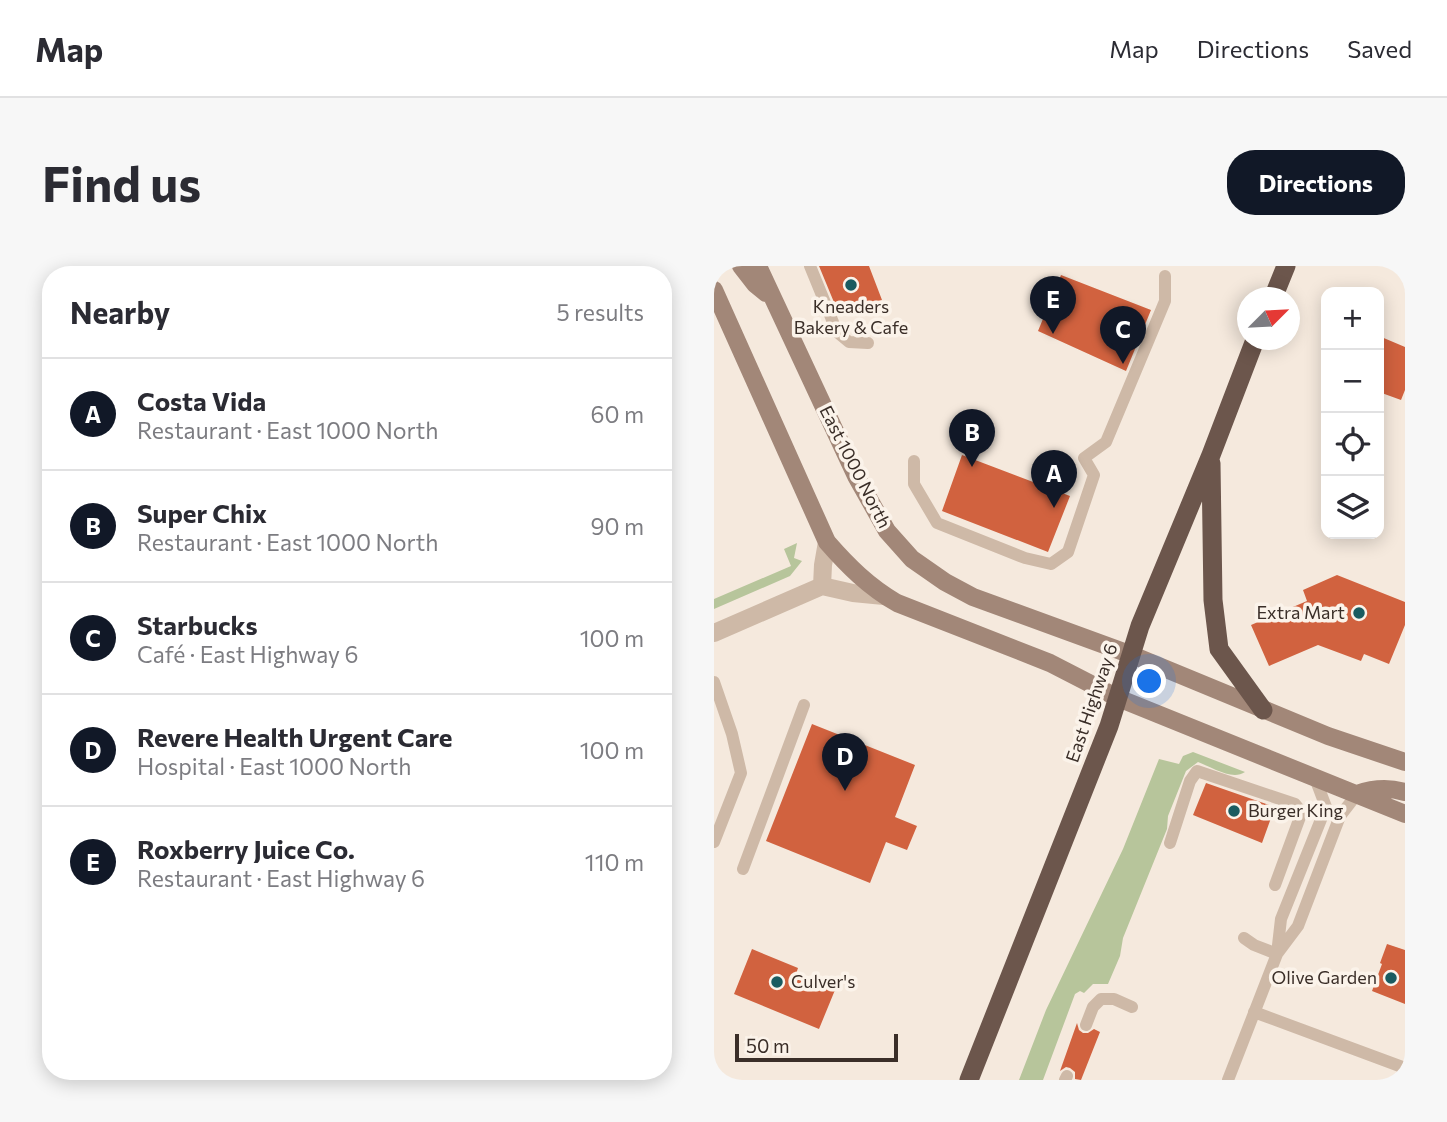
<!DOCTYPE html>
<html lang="en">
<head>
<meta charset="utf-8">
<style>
	:root { --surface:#fff; --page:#f7f7f7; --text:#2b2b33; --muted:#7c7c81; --line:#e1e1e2; --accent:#111827 }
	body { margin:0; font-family:Commissioner,sans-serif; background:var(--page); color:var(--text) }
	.controls { position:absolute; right:21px; top:21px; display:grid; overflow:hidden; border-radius:14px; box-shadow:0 4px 18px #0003 }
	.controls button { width:63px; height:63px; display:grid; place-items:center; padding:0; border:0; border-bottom:2px solid var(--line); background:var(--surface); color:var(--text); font:35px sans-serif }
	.compass { position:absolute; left:523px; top:21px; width:63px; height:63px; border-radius:50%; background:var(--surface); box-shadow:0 4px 18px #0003; rotate:66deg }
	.scale { position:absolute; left:21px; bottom:18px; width:163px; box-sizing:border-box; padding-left:7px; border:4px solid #3a2e28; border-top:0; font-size:19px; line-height:24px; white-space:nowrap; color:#3a2e28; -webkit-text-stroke:5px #fbf3ea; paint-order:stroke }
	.you { position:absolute; left:436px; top:416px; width:24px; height:24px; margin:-18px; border:5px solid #fff; border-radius:50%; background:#1a73e8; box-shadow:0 0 0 10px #1a73e833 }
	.badge { display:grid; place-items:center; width:46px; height:46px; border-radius:50%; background:var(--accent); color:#fff; font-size:23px; font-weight:700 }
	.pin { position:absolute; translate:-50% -58px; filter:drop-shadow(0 2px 4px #0008) }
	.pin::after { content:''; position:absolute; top:37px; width:24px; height:21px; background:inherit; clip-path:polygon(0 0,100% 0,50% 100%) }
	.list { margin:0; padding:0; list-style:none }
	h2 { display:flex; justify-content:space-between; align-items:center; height:91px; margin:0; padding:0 28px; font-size:30px }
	h2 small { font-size:23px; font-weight:400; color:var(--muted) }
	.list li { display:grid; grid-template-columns:46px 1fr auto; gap:21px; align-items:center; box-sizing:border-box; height:112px; padding:0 28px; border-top:2px solid var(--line) }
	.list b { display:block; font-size:26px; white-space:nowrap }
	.list p { margin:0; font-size:23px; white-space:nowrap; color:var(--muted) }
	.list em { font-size:23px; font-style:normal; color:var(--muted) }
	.icon { flex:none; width:38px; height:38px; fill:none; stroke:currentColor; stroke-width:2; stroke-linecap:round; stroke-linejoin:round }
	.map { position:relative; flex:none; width:691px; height:814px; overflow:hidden; border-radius:28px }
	header { display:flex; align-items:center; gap:42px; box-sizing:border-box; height:98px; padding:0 35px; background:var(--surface); border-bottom:2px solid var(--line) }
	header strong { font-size:33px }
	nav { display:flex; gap:38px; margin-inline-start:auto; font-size:24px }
	.intro { display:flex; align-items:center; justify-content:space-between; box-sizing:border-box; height:168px; padding:0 42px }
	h1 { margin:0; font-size:49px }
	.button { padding:18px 32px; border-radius:28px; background:var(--accent); color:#fff; font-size:24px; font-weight:700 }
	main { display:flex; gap:42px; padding:0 42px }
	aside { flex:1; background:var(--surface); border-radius:28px; box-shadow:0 4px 18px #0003 }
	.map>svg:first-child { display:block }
	.green { fill:#b7c59b }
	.building { fill:#d1623f }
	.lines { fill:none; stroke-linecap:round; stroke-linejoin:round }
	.service { stroke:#ceb9a7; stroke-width:12 }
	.tertiary { stroke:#ceb9a7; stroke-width:18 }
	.secondary { stroke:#a28778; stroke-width:18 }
	.trunk { stroke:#6c564c; stroke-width:19 }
	.poi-dot { fill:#1a5b60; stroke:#fbf3ea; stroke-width:2.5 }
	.labels { text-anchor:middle; stroke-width:7; stroke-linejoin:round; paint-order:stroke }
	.poi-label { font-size:18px; fill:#3a2e28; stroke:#fbf3ea; text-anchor:end }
	.street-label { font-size:18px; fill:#3a2e28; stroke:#fbf3ea }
</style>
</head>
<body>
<header>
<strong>Map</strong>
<nav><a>Map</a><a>Directions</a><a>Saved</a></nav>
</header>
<div class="intro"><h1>Find us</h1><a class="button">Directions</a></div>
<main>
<aside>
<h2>Nearby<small>5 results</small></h2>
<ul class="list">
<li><span class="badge">A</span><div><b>Costa Vida</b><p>Restaurant · East 1000 North</p></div><em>60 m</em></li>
<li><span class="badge">B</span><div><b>Super Chix</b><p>Restaurant · East 1000 North</p></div><em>90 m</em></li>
<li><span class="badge">C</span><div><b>Starbucks</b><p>Café · East Highway 6</p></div><em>100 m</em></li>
<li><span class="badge">D</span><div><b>Revere Health Urgent Care</b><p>Hospital · East 1000 North</p></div><em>100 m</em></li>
<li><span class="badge">E</span><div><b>Roxberry Juice Co.</b><p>Restaurant · East Highway 6</p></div><em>110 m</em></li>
</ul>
</aside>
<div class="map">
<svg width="691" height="814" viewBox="0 0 691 814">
	<rect width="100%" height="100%" fill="#f5e9dd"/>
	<path class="green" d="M83,277l-3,15 8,3 -12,15 -76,33v-10l77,-33 -7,-17z
		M479,486l52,20c-13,9 -33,-5 -47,-10l-12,9 -18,45 -1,13 -44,109 -3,18 -12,28h-15l-9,9 -4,-2 -5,3 -32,86h-24l27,-70 77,-161 36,-90 20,5 4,-8z"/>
	<path class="building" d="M105,0h50l13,34 -23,10 -2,-5 -19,7z
		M347,9l90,35 -25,61 -88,-40z
		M665,70l26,11v43l-4,10 -22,-8z
		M248,189l108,41 -22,56 -106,-41z
		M623,309l68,27v23l-16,39 -25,-10 -3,7 -43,-16 -49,21 -18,-41 56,-24 -4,-11z
		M98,458l103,41 -20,52 22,9 -10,24 -21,-8 -16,41 -104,-42z
		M492,517l69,24 -13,36 -69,-28z
		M673,678l18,6v54l-33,-13 10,-27 -2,-1z
		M38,683l46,19 -2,6 39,16 -16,39 -85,-35z
		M363,757l2,7 4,3h5l6,-4 6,3 -19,48 -6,-1v-7l-5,-4 -4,-1 -6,4z"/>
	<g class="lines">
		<path class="service" d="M96,0l27,66 12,10 19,1
			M200,195v23l23,39 88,35 26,6 17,-12 26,-77 -10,-17 22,-16 59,-141v-25
			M0,416l18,52 9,39 -27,69
			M456,577l20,-62 7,-10 98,33 4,5 1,8 -25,68
			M29,603l61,-164
			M530,672l10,7 23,9
			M563,688l21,-28 42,-110 17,-22
			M540,746l151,56
			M372,759l7,-18 8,-8h13l18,8
			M351,814l2,-4
			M514,814l49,-126 4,-35 45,-112 -11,-29"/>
		<path class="tertiary" d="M108,320l1,-21 4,-23
			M0,367l108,-47 31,7 31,3"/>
		<path class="secondary" d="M27,0l14,18 11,9
			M44,0l98,210 31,55 25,28 33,23 28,15 159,58 196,81 77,26
			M0,24l113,252c21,24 42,45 70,61l153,60 68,35 287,116
			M643,528c17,-6 31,-7 48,-2"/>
		<path class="trunk" d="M559,32l13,-32
			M497,197l2,137 6,49 44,61
			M255,814l140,-354 31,-100 71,-171 44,-115"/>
	</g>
	<g class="poi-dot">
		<circle cx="137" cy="19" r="7"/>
		<circle cx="645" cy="347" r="7"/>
		<circle cx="520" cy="545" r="7"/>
		<circle cx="677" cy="712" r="7"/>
		<circle cx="63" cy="716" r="7"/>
	</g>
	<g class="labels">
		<g class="poi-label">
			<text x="137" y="47" text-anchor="middle">Kneaders<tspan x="137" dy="21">Bakery &amp; Cafe</tspan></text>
			<text x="631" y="353">Extra Mart</text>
			<text x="534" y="551" text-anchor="start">Burger King</text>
			<text x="663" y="718">Olive Garden</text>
			<text x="77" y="722" text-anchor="start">Culver's</text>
		</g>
		<g class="street-label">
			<text transform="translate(141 201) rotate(63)" y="6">East 1000 North</text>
			<text transform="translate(378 437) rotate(-71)" y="6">East Highway 6</text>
		</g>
	</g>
</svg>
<div class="controls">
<button>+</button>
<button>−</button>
<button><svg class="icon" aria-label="locate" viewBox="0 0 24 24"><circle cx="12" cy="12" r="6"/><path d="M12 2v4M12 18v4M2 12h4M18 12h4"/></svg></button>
<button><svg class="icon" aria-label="layers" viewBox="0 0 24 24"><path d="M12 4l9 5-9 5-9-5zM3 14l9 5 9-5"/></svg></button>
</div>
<svg class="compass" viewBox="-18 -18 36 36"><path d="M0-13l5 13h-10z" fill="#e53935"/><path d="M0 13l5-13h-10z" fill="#7c7c81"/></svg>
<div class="scale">50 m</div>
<div class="you"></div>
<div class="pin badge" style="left:340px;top:242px">A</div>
<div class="pin badge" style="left:258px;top:201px">B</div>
<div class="pin badge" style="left:409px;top:98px">C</div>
<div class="pin badge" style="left:131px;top:525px">D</div>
<div class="pin badge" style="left:339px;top:68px">E</div>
</div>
</main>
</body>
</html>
